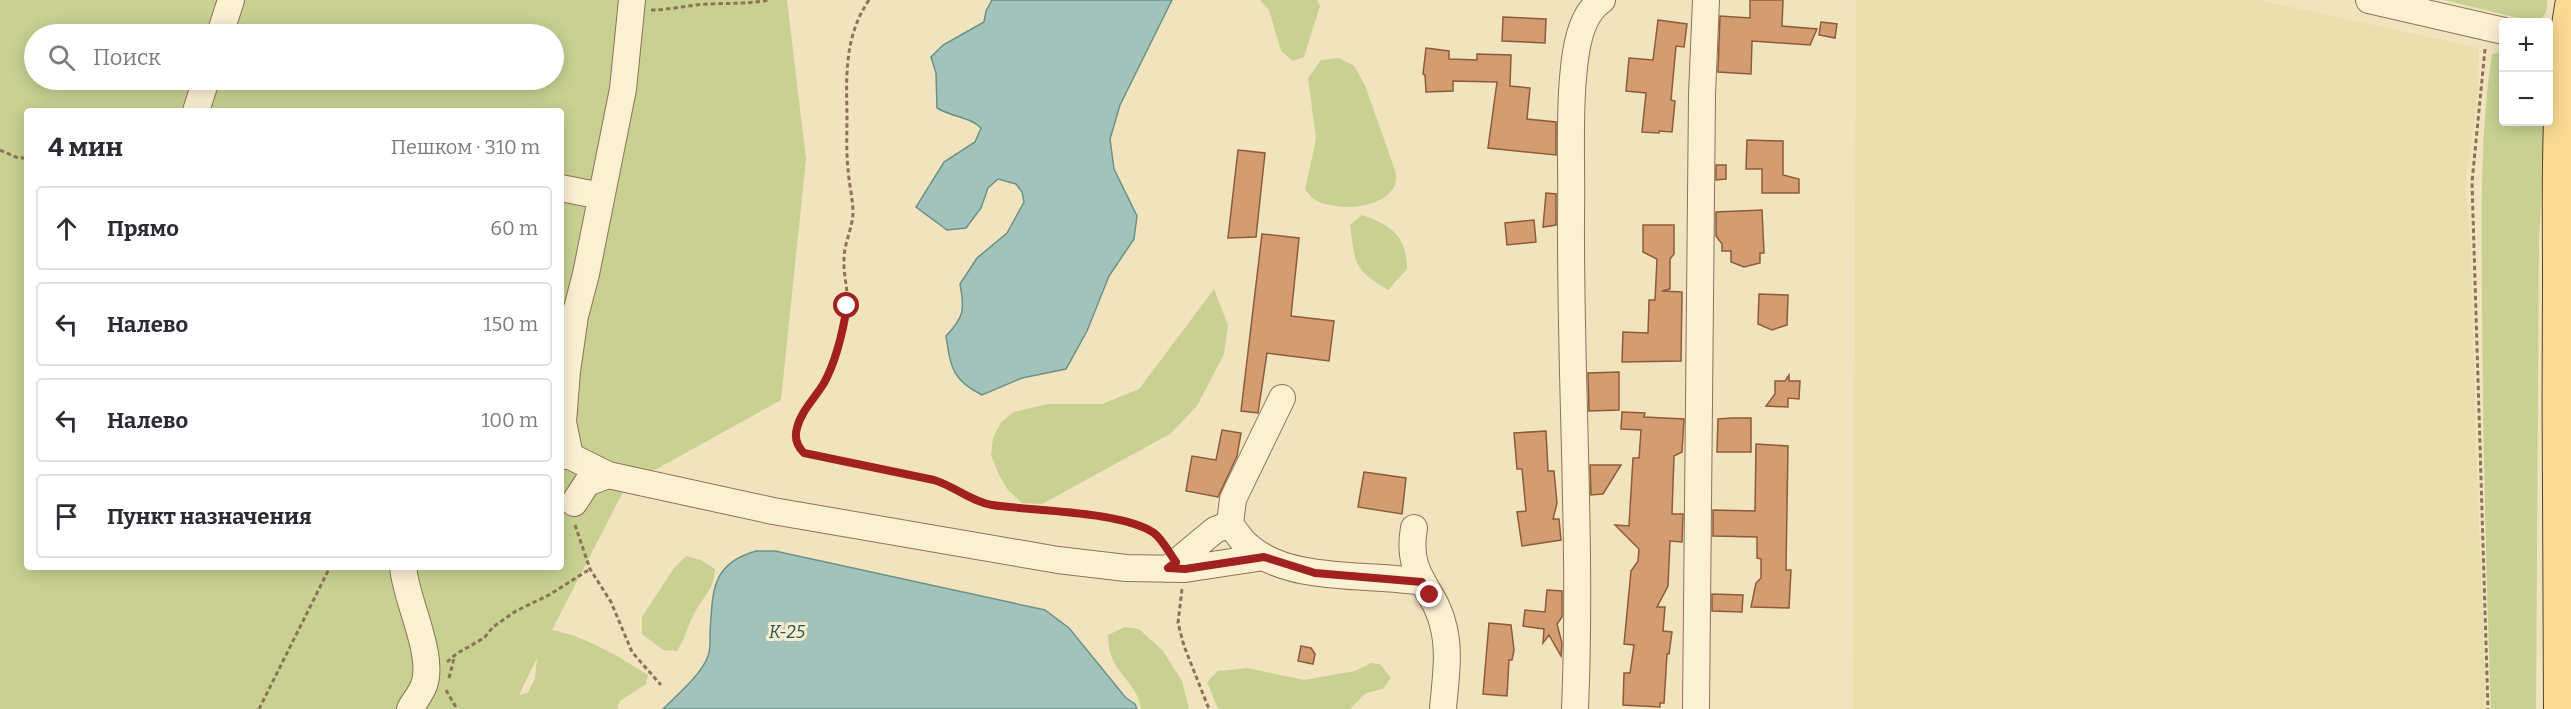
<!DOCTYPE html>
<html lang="ru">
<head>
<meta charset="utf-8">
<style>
	:root { --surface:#fff; --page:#f7f7f7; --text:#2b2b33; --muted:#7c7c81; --line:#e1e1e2 }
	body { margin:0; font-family:Bitter,serif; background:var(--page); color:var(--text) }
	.controls { position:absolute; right:18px; top:18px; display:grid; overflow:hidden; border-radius:6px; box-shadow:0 3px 15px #0003 }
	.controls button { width:54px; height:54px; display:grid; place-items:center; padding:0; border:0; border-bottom:2px solid var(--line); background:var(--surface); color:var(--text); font:30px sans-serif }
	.stop { position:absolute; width:18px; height:18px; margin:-14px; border:4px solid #a12120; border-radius:50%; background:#fff }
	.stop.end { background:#a12120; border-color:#fff; box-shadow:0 2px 6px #0008 }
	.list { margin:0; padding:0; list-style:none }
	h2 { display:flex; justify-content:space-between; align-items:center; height:78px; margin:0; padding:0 24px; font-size:26px }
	h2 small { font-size:20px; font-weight:400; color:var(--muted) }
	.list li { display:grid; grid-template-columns:39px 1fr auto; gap:18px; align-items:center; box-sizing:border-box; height:84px; margin:0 12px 12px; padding:0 12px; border:2px solid var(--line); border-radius:6px }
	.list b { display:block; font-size:22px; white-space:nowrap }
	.list em { font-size:20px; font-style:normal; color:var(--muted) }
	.icon { flex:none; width:33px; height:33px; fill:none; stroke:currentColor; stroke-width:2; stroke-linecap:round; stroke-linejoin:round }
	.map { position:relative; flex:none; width:2571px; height:709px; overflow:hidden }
	.search { position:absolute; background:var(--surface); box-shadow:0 3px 15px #0003; left:24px; top:24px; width:540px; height:66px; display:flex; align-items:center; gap:15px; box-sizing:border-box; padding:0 21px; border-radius:33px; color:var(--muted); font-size:22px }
	.panel { position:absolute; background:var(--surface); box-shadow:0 3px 15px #0003; left:24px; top:108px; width:540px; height:462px; border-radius:6px }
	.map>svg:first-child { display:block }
	.farmland { fill:#e8dfac }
	.green { fill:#c8d192; fill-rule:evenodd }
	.water { fill:#a3c3ba; stroke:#699288; stroke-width:1.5 }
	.building { fill:#d39c71; stroke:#8d5c39; stroke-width:1.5 }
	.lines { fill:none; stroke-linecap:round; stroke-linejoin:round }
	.minor-casing { stroke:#8c7356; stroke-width:28 }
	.major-casing { stroke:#59412b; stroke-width:34 }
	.path { stroke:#8c7356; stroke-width:3; stroke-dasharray:4.5 3; stroke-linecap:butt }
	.minor { stroke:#fcf0d3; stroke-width:26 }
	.major { stroke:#f9da93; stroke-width:32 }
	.route { stroke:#a12120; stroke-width:8 }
	.labels { text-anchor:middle; stroke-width:6; stroke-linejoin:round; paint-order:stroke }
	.water-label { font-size:18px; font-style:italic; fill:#295b59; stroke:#f8edcf }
</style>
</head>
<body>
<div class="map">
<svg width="2571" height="709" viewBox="0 0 2571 709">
	<rect width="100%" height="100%" fill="#f2e3bf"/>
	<path class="farmland" d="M1856,0h402l221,48 -2,54 -12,85 6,60 4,170 11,292h-633z"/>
	<path class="green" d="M0,0h787l19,159 -25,241 -155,86 -74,144c33,6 68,27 96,45l-2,9 -26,17 -3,8h-617zM34,34h520v46h-520zM27,111h534v456h-534zM537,658l-2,20 -7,15 -9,2z
		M1260,0h57l3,6 -16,51 -11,4 -12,-10 -12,-41z
		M2444,0h103c1,10 -2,16 -9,22h-4z
		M2503,52l1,70h41l-6,119 -3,468h-45c-5,-134 -8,-267 -9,-401 0,-84 -3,-170 10,-254z
		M1339,58l15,8 11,19 31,88c0,4 0,10 -2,14 -13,23 -58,24 -79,13 -3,-2 -7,-7 -10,-10l11,-51 -8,-61 13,-18z
		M1362,215c30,10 45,22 45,54l-19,21c-36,-22 -32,-25 -38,-65z
		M1214,289l14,36 -4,29 -27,52 -27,28 -128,70 -20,-1 -14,-13 -9,-15 -8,-20 2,-17 8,-16 13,-10 33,-8h55l37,-15z
		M686,556l15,4 14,9c0,20 -14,30 -22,47 -6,12 -8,23 -16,35l-14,-1 -21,-16v-17l32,-49z
		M1125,627l14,2 24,22 19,30 7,28h-48c-5,-32 -33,-34 -33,-74z
		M1371,663l9,1 11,14 -8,11 -17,4 -16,16h-132l-11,-27 11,-11 30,-3 56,12 51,-9z"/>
	<path class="water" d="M992,0h180l-52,105 -10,34 4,30 23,47 -3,23 -25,37 -22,55 -21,38 -44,9 -40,17c-30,-15 -31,-27 -36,-59 18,-19 19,-26 14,-52l17,-26 30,-25 17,-31 -2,-10 -6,-8 -18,-5 -10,9 -7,20 -15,20 -19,2 -31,-23 28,-45 31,-20 6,-14c-11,-11 -29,-11 -44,-20l-1,-35 -5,-16 12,-12 41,-23 2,-11z
		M756,551h19l270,59 24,18 57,70 9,6 2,5h-474c14,-14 39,-35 45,-53 3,-7 2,-17 2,-24 3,-39 0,-68 46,-81z"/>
	<path class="building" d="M1750,0h33l-1,26 35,3 -7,16 -58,-4 -1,33 -33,-2 2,-56 30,2z
		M1503,17l43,2 -1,24 -43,-2z
		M1658,20l29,4 -3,23 -8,-1 -5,54 4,1 -3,31 -13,-1v2l-17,-1 4,-39 -20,-2 3,-33 24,2z
		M1821,22l16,2 -2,14 -16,-3z
		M1426,48l23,3v8l28,1v-6l34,1 -1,31 20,2 -3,31 29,3v33l-68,-7 9,-66 -44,-1v10l-27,1 -1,-17 -2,-1z
		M1747,140l36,1v34l16,4v14h-37v-24h-16z
		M1238,150l27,3 -9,84 -28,1z
		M1716,165h10v14l-10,1z
		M1546,193l10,1v31l-13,2z
		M1762,210l2,43h-4v10l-16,4 -13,-5v-11h-9v-7l-6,-8v-24z
		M1534,220l2,22 -29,3 -2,-22z
		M1643,225h31v29l-4,5v30l-8,2 20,1 -1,69 -59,1 1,-30 25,1 1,-33h6l2,-41 -14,-7z
		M1262,234l37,4 -8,78 43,5 -5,40 -62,-8 -9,60 -17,-2z
		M1759,294l29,1 -1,30 -15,5 -14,-6z
		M1619,372v38l-30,1 -1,-38z
		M1789,375v6h11l-1,18 -11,-1v9l-22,-1 9,-12v-13h10z
		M1622,412l23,1 -1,4 40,2 -2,33 -8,4 -2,58h11l-1,28 -12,-1 -2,45 -11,21h8l-2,24 9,1 -3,22h-2l-3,49h-4v4l-37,-2 1,-32h6l4,-28 -10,-1 7,-73 7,-10 1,-12 -24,-24 14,1 4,-68h6l2,-28 -20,-1z
		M1732,418h19v34h-34l1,-33z
		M1222,430l19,3 -4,23 -19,41 -32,-6 6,-35 24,4z
		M1546,431l2,40h6l3,32 -4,16h6l2,21 -39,6 -5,-34 9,-1 -4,-42h-5l-3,-36z
		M1756,444l32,2 -2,124h5l-2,38 -38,-1 5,-24 5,-5v-19l-4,-1v-21l-44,-1v-26l42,1z
		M1590,465h31l-18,29 -12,1z
		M1364,472l42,6 -4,36 -44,-7z
		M1547,590l15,1v26l-5,7 5,19 -1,13 -12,-21 -6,8 1,-14 -21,-3 2,-16 20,2z
		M1712,594l31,1 -1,17 -30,-1z
		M1489,623l22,2 3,25 -2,10h-3l-2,36 -24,-2z
		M1301,646l10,2 4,6 -2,10 -15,-3z"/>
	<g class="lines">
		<defs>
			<path id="minor" d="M2369,0l135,31
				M220,34l11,-34
				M196,111l10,-31
				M561,188l40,8
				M1282,398l-49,101 -3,25c6,8 11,16 18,22 41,37 121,27 174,36
				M561,456h9l38,19 165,36 285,49 68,8 59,1 79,-12
				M570,456l-7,-34 4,-51 8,-55 11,-42 37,-185 9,-89
				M574,503l13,-20 21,-8
				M1414,528c-9,51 22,59 30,101 6,25 1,54 -1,80
				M403,567c3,34 32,88 21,118 -3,9 -10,16 -14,24
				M1168,569l47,-39 15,-6
				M1575,709c7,-165 -5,-330 -4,-495 1,-45 -2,-91 2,-136 2,-25 6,-63 29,-78
				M1696,709l6,-614 4,-95"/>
			<path id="major" d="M2560,709c-1,-144 -2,-288 -1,-432 0,-90 -3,-182 12,-271"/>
		</defs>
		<use href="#minor" class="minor-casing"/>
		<use href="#major" class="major-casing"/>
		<path class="path" d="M869,0c-24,35 -23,74 -22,114 0,18 -1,37 1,55 1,15 5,30 5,45 -1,15 -9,30 -9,45 -1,16 5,33 3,50 -3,22 -12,49 -21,69 -10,22 -55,65 -12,78l120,24c20,6 38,22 59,25 36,5 135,7 162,29 3,3 6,8 9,11
			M651,10c20,0 41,-6 61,-6 20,-1 37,0 57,-4
			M2485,49l-13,133 16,527
			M0,150l18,8h9
			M575,525l15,44 21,33 21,50 29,33
			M1182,589l-4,34 6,23 25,63
			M447,662l9,-8 28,-16 9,-11 23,-16 33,-16 41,-26
			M449,678l6,-23
			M446,690l11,19
			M259,709l71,-142"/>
		<use href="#minor" class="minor"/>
		<use href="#major" class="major"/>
	</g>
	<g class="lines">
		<path class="route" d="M847,306c-4,25 -11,55 -23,77 -9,15 -23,28 -27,45 -3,10 0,18 7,25l130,27c20,6 38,22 58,25 39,6 131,6 162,28 9,7 15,20 22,29l-8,6 17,1 79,-12 51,16 107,9 8,13"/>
	</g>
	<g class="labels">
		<g class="water-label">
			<text x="787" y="638">К-25</text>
		</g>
	</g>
</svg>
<div class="controls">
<button>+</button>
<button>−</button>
</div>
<div class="stop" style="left:847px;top:306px"></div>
<div class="stop end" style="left:1430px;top:595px"></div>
<div class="search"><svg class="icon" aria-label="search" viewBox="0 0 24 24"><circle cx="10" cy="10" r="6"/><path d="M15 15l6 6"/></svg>Поиск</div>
<section class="panel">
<h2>4 мин<small>Пешком · 310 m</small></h2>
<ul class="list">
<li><svg class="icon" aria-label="ahead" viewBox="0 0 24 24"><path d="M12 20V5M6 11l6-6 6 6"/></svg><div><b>Прямо</b></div><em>60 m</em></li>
<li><svg class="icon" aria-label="left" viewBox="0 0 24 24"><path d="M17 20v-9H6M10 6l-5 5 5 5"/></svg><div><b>Налево</b></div><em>150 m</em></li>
<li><svg class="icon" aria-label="left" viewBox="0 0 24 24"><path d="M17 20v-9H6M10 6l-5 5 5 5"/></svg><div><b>Налево</b></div><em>100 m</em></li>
<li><svg class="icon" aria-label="arrive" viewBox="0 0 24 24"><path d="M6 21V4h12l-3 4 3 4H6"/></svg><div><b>Пункт назначения</b></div></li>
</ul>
</section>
</div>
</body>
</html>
